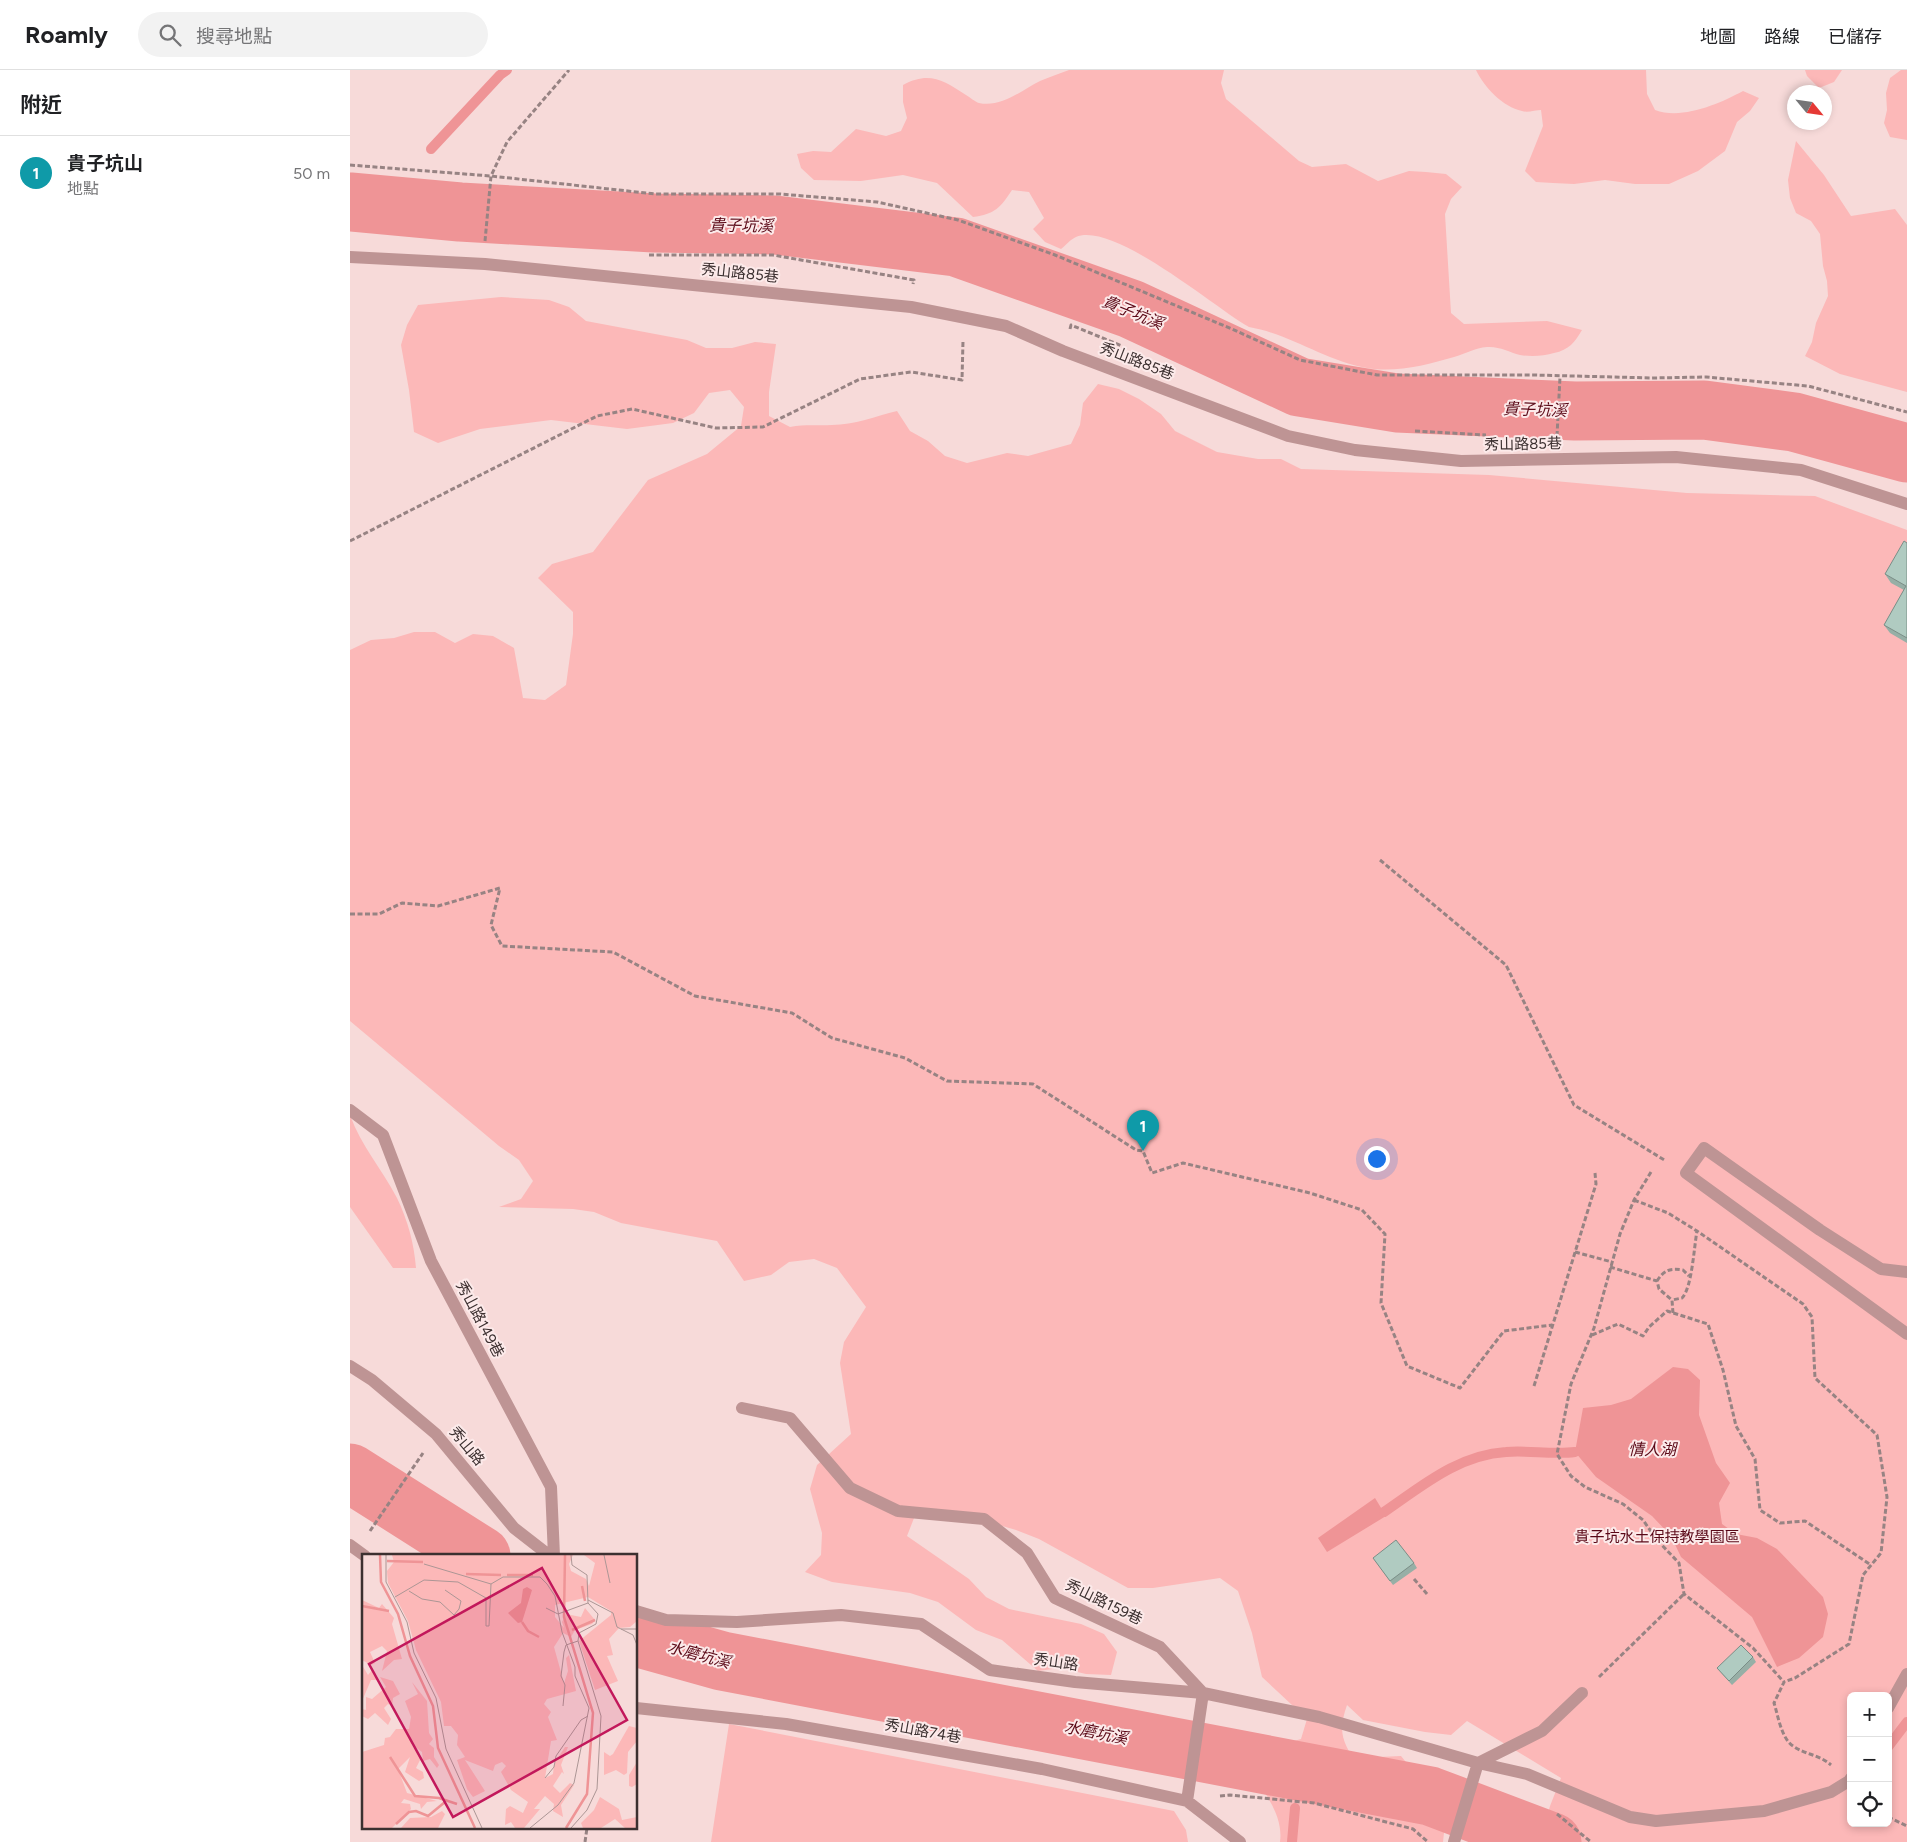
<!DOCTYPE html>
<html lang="zh-TW">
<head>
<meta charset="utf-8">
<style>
	:root { --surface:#fff; --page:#f2f2f2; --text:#202124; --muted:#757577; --line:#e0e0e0; --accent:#387662 }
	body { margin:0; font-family:Figtree,"Noto Sans TC",sans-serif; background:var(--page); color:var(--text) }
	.controls { position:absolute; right:15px; bottom:15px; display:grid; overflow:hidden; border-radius:8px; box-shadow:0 2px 8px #0003 }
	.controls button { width:45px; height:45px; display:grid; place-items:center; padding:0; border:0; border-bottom:1px solid var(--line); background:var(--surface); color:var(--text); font:25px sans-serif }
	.compass { position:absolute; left:1437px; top:15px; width:45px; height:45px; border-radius:50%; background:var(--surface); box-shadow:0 2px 8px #0003; rotate:119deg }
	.you { position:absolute; left:1026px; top:1088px; width:18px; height:18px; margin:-12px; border:4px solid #fff; border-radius:50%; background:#1a73e8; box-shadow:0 0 0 8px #1a73e833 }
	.badge { display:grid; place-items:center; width:32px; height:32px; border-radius:50%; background:var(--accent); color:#fff; font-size:16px; font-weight:700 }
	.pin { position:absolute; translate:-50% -41px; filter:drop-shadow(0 1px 2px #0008) }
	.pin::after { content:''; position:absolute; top:26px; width:18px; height:15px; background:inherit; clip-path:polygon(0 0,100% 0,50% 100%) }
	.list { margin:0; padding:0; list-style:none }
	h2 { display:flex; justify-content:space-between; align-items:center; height:65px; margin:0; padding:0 20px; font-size:21px }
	h2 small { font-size:16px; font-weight:400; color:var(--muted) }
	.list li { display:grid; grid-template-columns:32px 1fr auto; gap:15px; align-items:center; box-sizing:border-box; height:75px; padding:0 20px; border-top:1px solid var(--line) }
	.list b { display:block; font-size:19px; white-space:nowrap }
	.list p { margin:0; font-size:16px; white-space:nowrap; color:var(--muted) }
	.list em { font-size:16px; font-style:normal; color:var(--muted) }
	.icon { flex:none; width:28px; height:28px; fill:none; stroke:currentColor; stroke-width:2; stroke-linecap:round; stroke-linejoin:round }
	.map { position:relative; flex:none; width:1557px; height:1772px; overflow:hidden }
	header { display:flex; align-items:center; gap:30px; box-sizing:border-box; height:70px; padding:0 25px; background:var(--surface); border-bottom:1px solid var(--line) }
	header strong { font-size:24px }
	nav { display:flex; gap:28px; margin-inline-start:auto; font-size:18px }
	.search { width:350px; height:45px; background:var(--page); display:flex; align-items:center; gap:12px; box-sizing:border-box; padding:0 18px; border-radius:28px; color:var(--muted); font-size:19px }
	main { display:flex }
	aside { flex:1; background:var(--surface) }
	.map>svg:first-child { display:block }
	.green { fill:#fcb8b8; fill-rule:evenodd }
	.water { fill:#ef9496 }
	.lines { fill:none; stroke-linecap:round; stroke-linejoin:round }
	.stream { stroke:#ef9496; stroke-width:10 }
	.river { stroke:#ef9496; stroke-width:59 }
	.path { stroke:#978383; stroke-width:3; stroke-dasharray:5 2.5; stroke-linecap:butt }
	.minor { stroke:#be9494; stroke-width:12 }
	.wall { fill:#97afa6 }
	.building { fill:#b0cbc1; stroke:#7b8e87 }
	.labels { text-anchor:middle; stroke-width:4; stroke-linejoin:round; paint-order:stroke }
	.street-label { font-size:15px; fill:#3c3030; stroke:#fceaea }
	.park-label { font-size:15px; fill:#5a0817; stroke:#fceaea }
	.water-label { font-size:16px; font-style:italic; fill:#5c0a18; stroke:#fceaea }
	.inset-river { fill:none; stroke:#ef9496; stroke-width:2.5 }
	.inset-road { fill:none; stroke:#ac9695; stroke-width:1 }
	.view { fill:#c2185b; fill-opacity:0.15; stroke:#c2185b; stroke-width:2.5 }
	.inset-edge { fill:none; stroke:#3c3030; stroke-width:2.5 }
</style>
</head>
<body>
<header>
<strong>Roamly</strong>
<div class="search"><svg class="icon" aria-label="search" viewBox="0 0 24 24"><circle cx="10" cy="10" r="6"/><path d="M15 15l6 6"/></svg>搜尋地點</div>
<nav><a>地圖</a><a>路線</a><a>已儲存</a></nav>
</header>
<main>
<aside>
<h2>附近<small></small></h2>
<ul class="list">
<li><span class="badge" style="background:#0f9aa8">1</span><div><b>貴子坑山</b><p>地點</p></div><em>50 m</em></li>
</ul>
</aside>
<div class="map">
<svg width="1557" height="1772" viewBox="0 0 1557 1772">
	<rect width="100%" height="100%" fill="#f7dad9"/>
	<path class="green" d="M719,0h155l-3,13 5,16 73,62 13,6 34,-3 32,17 31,-10 17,1 20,2 16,13 -11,12 -6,15 6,99 13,11 83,-3 35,9c-7,12 -13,20 -28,23 -10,3 -23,4 -34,2 -11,-3 -21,-9 -33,-8 -12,1 -22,7 -33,10 -27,8 -59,16 -87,11 -41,-7 -77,-34 -118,-41 -34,-19 -135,-106 -173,-90 -5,2 -10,8 -15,12l-16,-7 -12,-13 11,-11 -15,-26 -17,-2c-12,18 -17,24 -39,27l-36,-34 -34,-8 -42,6 -47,-1 -13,-12 -4,-14 16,-3 18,1 25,-23 30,7 15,-5 6,-13 -4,-16v-17c26,-14 40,-5 63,10 4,2 9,7 13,8 22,5 43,-13 61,-22 9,-4 19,-7 29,-11z
		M1126,0h170l1,24 8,16c27,10 64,-6 88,-19l16,7 -9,13 -13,11 -12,29 -27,20 -29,13h-34l-30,-4 -31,4 -21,-1 -17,-1 -11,-11 18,-45 -2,-16c-5,0 -14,3 -19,1 -19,-4 -38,-24 -46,-41z
		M1455,0h37l-8,12 -15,6 -12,-12z
		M1551,0h6v70l-17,-3 -6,-14 3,-13 -1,-17 4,-15z
		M1446,71l28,34 27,41 44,-7 12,16v167l-67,-18 -35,-18 7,-14 4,-19 12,-27 -1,-15 -4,-15 -3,-32 -9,-13 -15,-8 -6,-15 -2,-18z
		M151,227l48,3 20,7 17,14 101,19 19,8h26l23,-6 21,2 -7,48v24l21,11c16,-3 27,-1 42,-2 22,0 44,-9 65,-14l13,20 18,10 17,15 22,7 40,-10 21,3 43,-12 9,-19 3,-22 15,-19 21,5 20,10 22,15 14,17 42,21 41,7h23l20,10 188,6 198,18 128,3 92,34v1312h-367l10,-36 11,-28 -94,-57 -16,14 -26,-3 -62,-12 -16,-15c-10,28 -4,38 12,62l20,-10 22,-1 13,16 19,12 -1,21 13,18 -2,19h-163c4,-29 -19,-53 -33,-77l12,-14 42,-12 6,-20 -45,-42 -10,-44 -14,-42 -18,-13 -67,10h-25l-89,-49 -23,-9 -24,-7 -76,-10 -9,23 62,43 17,18 23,12 72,15 23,10 13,18 -6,23 -25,-1 -26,-6 -22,3 -36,-31 -26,-10 -38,-28 -28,-9 -78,-11 -27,-10 16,-17 1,-22 -12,-44 7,-24 34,-31 -11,-71 4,-21 22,-35 -29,-39 -23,-9 -25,3 -18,13 -27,6 -27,-40 -96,-18 -27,-11 -21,-3 -74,-2 22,-8 12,-18 -14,-21 -20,-14 -149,-125v-371l21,-10 23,-2 20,-6h21l20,11 18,-9 20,2 21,12 9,50 22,2 21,-15 7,-51v-22l-35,-34 14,-14 41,-12 55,-72 59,-26 34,-28 3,-19 -14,-17 -21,3 -15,20 -21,10 -46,6 -76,-9 -71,9 -42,14 -24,-11 -5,-42 -8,-45 6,-20 11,-20zM1501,1626h37v127h-37z
		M0,1045c11,31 32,54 47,83 11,23 17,45 19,70h-23l-43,-61z
		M379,1654l445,87 12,19 2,12h-477z"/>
	<path class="water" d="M1323,1297l15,2 12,11 -1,35 17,48 14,20 -11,20 3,21 14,10 21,4 20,11 46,48 5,17 -5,23 -24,21 -22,9 -25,-50 -71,-60 -10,-21 -19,-20 -56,-39 -21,-25 8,-44 28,-3 20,-6z
		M1025,1428l11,18 -59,36 -9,-14z"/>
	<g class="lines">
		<path class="stream" d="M81,79l69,-74 7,-5
			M30,133l11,-12
			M1034,1442c38,-26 74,-57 122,-60 23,-2 46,3 69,0
			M1538,1677l19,-25
			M947,1725l3,-24
			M942,1772l3,-34"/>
		<path class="river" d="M0,132l110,10 194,11 121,2 181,22 175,62 168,78 98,16 178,8 129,-1 90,12 113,31
			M0,1403l131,83
			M286,1567l86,24 708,135 122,46"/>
		<path class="path" d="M0,95l141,11 164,18h125l97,8 81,18 97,35 177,74 68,31 77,15h157l118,3 54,-1 102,9 99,26
			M135,171l6,-65 16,-34 62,-72
			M299,185h124l141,25 -1,4
			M720,259l1,-4 51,21
			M1065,361l71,4
			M1207,366l3,-59
			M0,471l247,-125 35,-7 84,19 47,-1 97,-48 51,-7 51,8 1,-39
			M1030,790l126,105 68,140 92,56
			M0,844h29l23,-11 36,3 62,-18 -9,37 11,21 111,6 82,44 97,17 40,25 73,20 42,23 86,3 103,66 7,1 9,22 31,-10 127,30 52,17 23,24 -4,69 26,63 53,22 44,-57 48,-6
			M1301,1102l-17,28 -14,34 -26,94 -23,56 -14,70 14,22 14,11 38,17 20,16 14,20 22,23 5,31 69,54 31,34 -10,21c4,12 7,35 19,43 13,9 25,8 38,19
			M1284,1130l34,13 29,18 106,73 9,13 3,61 62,57 10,62 -6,56 -18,22 -14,69 -54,34 -11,4
			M1225,1182l37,10
			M1260,1197l47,14 2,8 13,11
			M1307,1211c7,-11 13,-13 26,-11l6,6
			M1323,1243l-1,-13 10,-2c10,-10 12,-51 15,-67
			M1242,1265l26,-11 25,12 6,-9 18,-16 41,13 15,46 13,56 19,33 5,51 20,13 25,-2 66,44
			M1184,1316l62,-202 -1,-11
			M20,1461l53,-78
			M1064,1509l13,15
			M1249,1607l85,-83
			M870,1726l10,-1 84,8 99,26 15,13
			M1207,1744l34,28
			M1538,1747l19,9
			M235,1772l2,-14"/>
		<path class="minor" d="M0,187l135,7 426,43 95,19 57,25 225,85 67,14 106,11 215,-4 125,13 106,34
			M0,1040l33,25 48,126 120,226 3,69
			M1557,1202l-26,-3 -61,-39 -116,-82 -18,25 221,161
			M0,1296l22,14 64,54 78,94 36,28
			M0,1475l15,11
			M286,1541l30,9 71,2 104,-7 80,9 69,46 85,12 128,11 116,24 159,46 49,11 103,43 26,4 108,-10 67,-19 18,-11 2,-3
			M286,1638l150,16 256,45 145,32 16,-108 -43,-46 -105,-49 -28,-45 -43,-34 -86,-8 -48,-23 -60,-70 -48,-10
			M1538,1638l19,-34
			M837,1731l53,41
			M1104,1772l24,-79 64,-32 40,-38"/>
	</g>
	<path class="wall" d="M1557,473v100l-17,-10 -6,-8 20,-35 -13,-7 -6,-9z
		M1023,1488l41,5 3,5 -24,17z
		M1403,1587l3,5 -24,23 -15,-17z"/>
	<path class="building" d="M1554,471l3,2v95l-23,-13 22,-39 -21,-12z
		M1046,1470l18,23 -24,18 -17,-23z
		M1391,1575l12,12 -24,24 -12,-13z"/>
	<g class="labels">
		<g class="street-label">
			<text transform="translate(390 203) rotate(6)" y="5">秀山路85巷</text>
			<text transform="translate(787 291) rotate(21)" y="5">秀山路85巷</text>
			<text transform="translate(1173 374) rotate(-1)" y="5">秀山路85巷</text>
			<text transform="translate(130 1249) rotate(62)" y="5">秀山路149巷</text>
			<text transform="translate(117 1376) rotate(50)" y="5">秀山路</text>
			<text transform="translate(754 1532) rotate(26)" y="5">秀山路159巷</text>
			<text transform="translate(706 1592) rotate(8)" y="5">秀山路</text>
			<text transform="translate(573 1661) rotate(10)" y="5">秀山路74巷</text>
		</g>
		<g class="park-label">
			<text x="1307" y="1472">貴子坑水土保持教學園區</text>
		</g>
		<g class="water-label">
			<text transform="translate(391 155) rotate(1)" y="6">貴子坑溪</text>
			<text transform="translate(783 242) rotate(22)" y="6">貴子坑溪</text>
			<text transform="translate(1185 339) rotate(2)" y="6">貴子坑溪</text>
			<text x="1302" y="1385">情人湖</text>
			<text transform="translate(349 1584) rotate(15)" y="6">水磨坑溪</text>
			<text transform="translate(746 1662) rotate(11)" y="6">水磨坑溪</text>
		</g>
	</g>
	<g transform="translate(12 1484)">
		<rect width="275" height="275" fill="#f7dad9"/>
		<path d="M30,1h181l-4,9 2,7 15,8 3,7 6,-23 -11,-8h53v66l-7,6 -11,1 -10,11 4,16 -6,1 11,25 -23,9 -16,-49 32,-26v-4l-23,-14 -33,8v12l9,11 -2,-6 4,-8 15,3 4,-9 10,12 -3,4 -17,6 -4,7 -8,-4 -9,14 10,36 4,-12 -2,-13 3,-3 7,36 -29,8 -3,5 7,8 -3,5 9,23 -6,1 -6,37 8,-4 1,-10 11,-17h3l-7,18 3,9 -2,-2 -9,14 7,7 10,-10 4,2 -13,20 2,12 -10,-6 1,-7 -9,-8 -11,13h6l-16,19h-9l-4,-6 -6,3 1,-16 4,-3 13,7 5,-11 -17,-12 -10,-18 5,-6 -4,-4 -7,3 -2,6 -28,-11 20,31 -12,6 -6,-8 -10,-29 8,-3 -8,-12 1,-10 -7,-9h-7l-3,-24 -25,-52 -8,-29 -20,-38 -1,-12 7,-9zM0,46l17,8 3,-4 12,14 -2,6 10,35 -8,1 -12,11 5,-20 -5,-5 -12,6 5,11 -4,2 -9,-5zM0,111l6,10 4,-5 3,2 2,8h-6l-9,21zM18,123l13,4 7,13 -7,4 -1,8 -4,-2 -4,4 7,11 -3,6 -13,-12 -7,6 -6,-3v-7l4,1v-13l6,2 14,-12zM50,128l15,19 2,32 4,6 -4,5 5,4v9l5,8 -2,3 -7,-9 -7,2 -1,-9 -11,-8 10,14 -5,10 7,4 1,6 -5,3 -14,-9 5,-15 -12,12 9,24 30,8 -10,1 -6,7 -1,-5 -16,-5 -3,4 9,1 1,5 -19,19h-30v-76l22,-7 1,-7 5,-1 6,-8h13l2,-12 -6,-16 13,-7zM267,172l8,2v13l-9,11 -1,21 -3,2 -8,-5 -12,5v-23l6,4 3,-2zM275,208v22l-5,3 -3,-1v-11zM238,243l19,12 3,11 15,-3v11h-12l-10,-9 -14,9h-18l-2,-5 13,-13zM80,257l3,3 -7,14h-37l9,-10 21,-1z" fill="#fcb8b8"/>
		<path d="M165,33l5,3 -10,32 -4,1 -10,-10 13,-10 2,-14z" fill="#ef9496"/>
		<path class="inset-river" d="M18,1l1,27 17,32 12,42 23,50 5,42 37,80M203,1l-1,62 29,96 -6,81 -21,34M25,7l36,1M104,20l35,1M145,21h26M220,32l3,15M0,52l27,5M160,68l6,9 11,6M210,76l23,-10M28,203l25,39 24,2 18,6M34,270l13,-12 7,-1 12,5 17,-14"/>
		<path class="inset-road" d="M24,1v27l21,40 7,31 22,45 10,51 36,79M209,1l1,10 15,10 1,28 10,11 -2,10 -17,9 -1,8M242,1l6,28M129,30l12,-7h37l7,7 8,12 7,36 13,35v9l14,32 -15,75 -16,22 -28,23M47,37l13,8 18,3 14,13 5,-6 2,-8 -16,-11M33,43l29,-17 34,2 28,16v28h3l2,-42 -67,-20M226,46l25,13 4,14 16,8 4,10M184,54l12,6 30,-11M259,75h16M201,152l2,-21 -4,-9 3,-24 2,-7 12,-4 23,75 -4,73 -10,21 -16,18M183,224l9,-11 2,-11 25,-36 7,-4"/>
		<path class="view" d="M180,14l85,152 -174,97 -84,-153z"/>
		<rect width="275" height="275" class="inset-edge"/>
	</g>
</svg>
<div class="controls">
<button>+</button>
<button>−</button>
<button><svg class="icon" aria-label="locate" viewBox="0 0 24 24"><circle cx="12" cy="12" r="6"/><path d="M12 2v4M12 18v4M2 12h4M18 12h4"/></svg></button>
</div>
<svg class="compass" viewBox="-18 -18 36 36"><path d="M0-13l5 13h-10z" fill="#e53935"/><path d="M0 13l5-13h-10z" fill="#757577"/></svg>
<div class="you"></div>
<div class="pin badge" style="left:793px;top:1081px;background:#0f9aa8">1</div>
</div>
</main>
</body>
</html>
